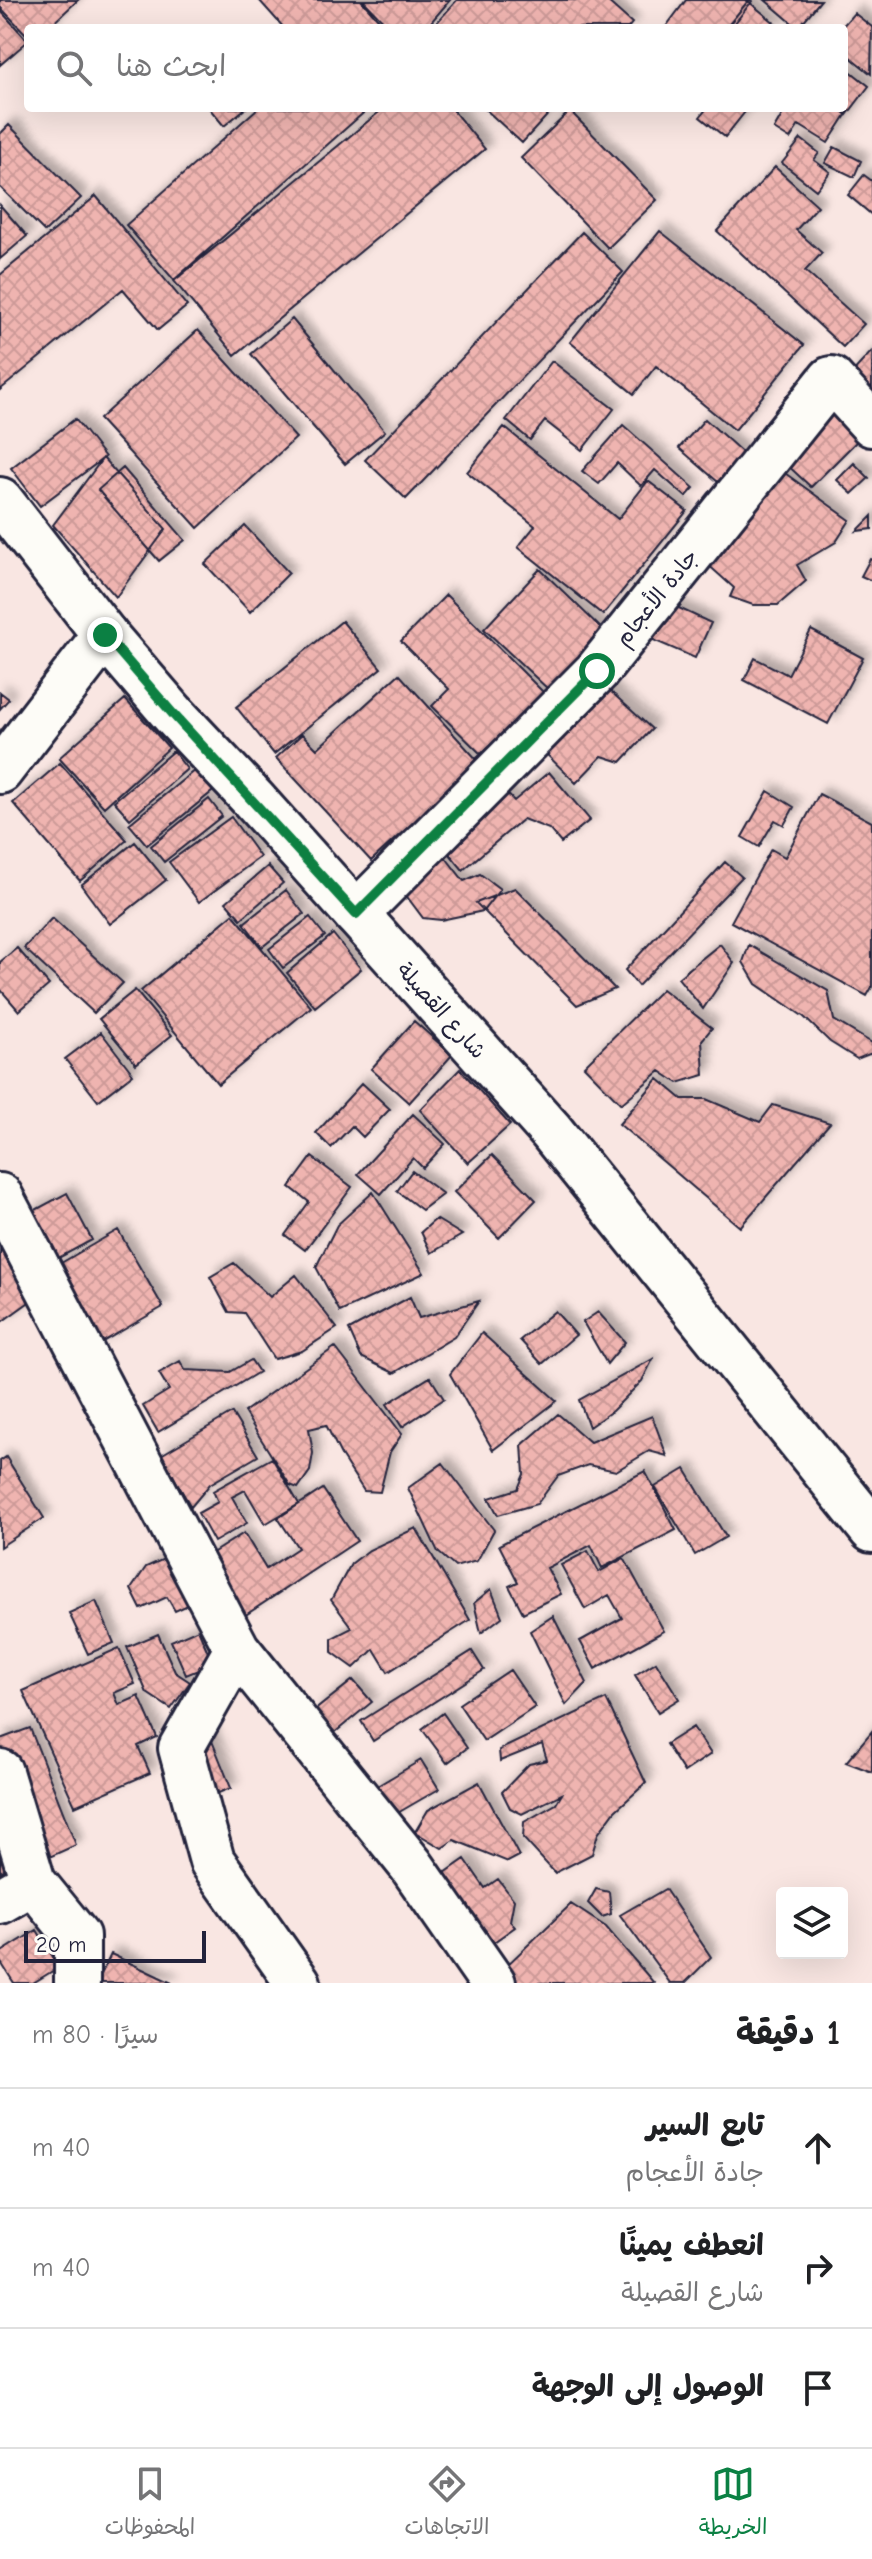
<!DOCTYPE html>
<html lang="ar">
<head>
<meta charset="utf-8">
<style>
	:root { --surface:#fff; --page:#f2f2f2; --text:#202124; --muted:#757577; --line:#e0e0e0; --accent:#0b8043 }
	body { margin:0; font-family:"Comic Neue","Playpen Sans Arabic",sans-serif; background:var(--page); color:var(--text); direction:rtl }
	.controls { position:absolute; right:24px; bottom:24px; display:grid; overflow:hidden; border-radius:8px; box-shadow:0 8px 32px #0002 }
	.controls button { width:72px; height:72px; display:grid; place-items:center; padding:0; border:0; border-bottom:2px solid var(--line); background:var(--surface); color:var(--text); font:40px sans-serif }
	.scale { position:absolute; left:24px; bottom:20px; width:182px; box-sizing:border-box; padding-left:8px; border:4px solid #22223b; border-top:0; font-size:22px; line-height:28px; white-space:nowrap; color:#22223b; -webkit-text-stroke:6px #fdfcf7; paint-order:stroke }
	.stop { position:absolute; width:24px; height:24px; margin:-18px; border:6px solid #0b8043; border-radius:50%; background:#fff }
	.stop.end { background:#0b8043; border-color:#fff; box-shadow:0 2px 8px #0008 }
	.list { margin:0; padding:0; list-style:none }
	h2 { display:flex; justify-content:space-between; align-items:center; height:104px; margin:0; padding:0 32px; font-size:34px }
	h2 small { font-size:26px; font-weight:400; color:var(--muted) }
	.list li { display:grid; grid-template-columns:52px 1fr auto; gap:24px; align-items:center; box-sizing:border-box; height:120px; padding:0 32px; border-top:2px solid var(--line) }
	.list b { display:block; font-size:30px; white-space:nowrap }
	.list p { margin:0; font-size:26px; white-space:nowrap; color:var(--muted) }
	.list em { font-size:26px; font-style:normal; color:var(--muted) }
	.icon { flex:none; width:44px; height:44px; fill:none; stroke:currentColor; stroke-width:2; stroke-linecap:round; stroke-linejoin:round }
	.map { position:relative; flex:none; width:872px; height:1983px; overflow:hidden; direction:ltr }
	.search { position:absolute; background:var(--surface); box-shadow:0 8px 32px #0002; left:24px; right:24px; top:24px; height:88px; display:flex; align-items:center; gap:20px; box-sizing:border-box; padding:0 28px; border-radius:8px; color:var(--muted); font-size:30px }
	.sheet { height:464px; background:var(--surface) }
	nav { display:flex; justify-content:space-around; align-items:center; box-sizing:border-box; height:112px; border-top:2px solid var(--line); background:var(--surface); font-size:22px; color:var(--muted) }
	nav a { display:grid; justify-items:center; gap:4px }
	nav .on { color:var(--accent) }
	.map>svg:first-child { display:block }
	.building { fill:url(#building-cross-hatch); stroke:#22223b; stroke-width:2; filter:url(#shadow) }
	.lines { fill:none; stroke-linecap:round; stroke-linejoin:round }
	.street-casing { stroke:#22223b; stroke-width:50 }
	.secondary-casing { stroke:#22223b; stroke-width:50 }
	.street { stroke:#fdfcf7; stroke-width:44 }
	.secondary { stroke:#fdfcf7; stroke-width:44 }
	.route { stroke:#0b8043; stroke-width:10 }
	.labels { text-anchor:middle; stroke-width:6; stroke-linejoin:round; paint-order:stroke }
	.street-label { font-size:22px; fill:#22223b; stroke:#fdfcf7 }
</style>
</head>
<body>
<div class="map">
<svg width="872" height="1983" viewBox="0 0 872 1983">
	<defs>
		<pattern id="building-cross-hatch" width="8" height="8" patternUnits="userSpaceOnUse" patternTransform="scale(2)"><rect width="8" height="8" fill="#efb4b0"/><path d="M0 0l8 8M0 8l8-8" fill="none" stroke="#cd9a98"/></pattern>
		<filter id="shadow"><feDropShadow dx="7" dy="-7" stdDeviation="4" flood-color="#0004"/></filter>
	</defs>
	<rect width="100%" height="100%" fill="#f9e6e2"/>
	<filter id="ink" filterUnits="userSpaceOnUse"><feTurbulence type="fractalNoise" baseFrequency=".0125" numOctaves="2"/><feDisplacementMap in="SourceGraphic" scale="16" xChannelSelector="R" yChannelSelector="G"/><feConvolveMatrix kernelMatrix="1 2 1 2 8 2 1 2 1" color-interpolation-filters="sRGB"/></filter>
	<g filter="url(#ink)">
		<path class="building" d="M0,0h78l-30,28h-20v8l-28,-29z
			M259,0h102l25,28h-102z
			M363,0h87l-24,28h-36z
			M457,0h149l26,23 -4,5h-196z
			M686,0h65l1,1 -21,27h-66z
			M765,0h56l-23,28z
			M748,1l33,27h-55z
			M0,10l28,31 -28,24z
			M854,13l18,14 -1,47 -27,-22v-24h-3z
			M844,66l25,20 -22,29 -9,-7h6z
			M209,108h37l-22,18z
			M258,108h111l-195,172 -48,-55z
			M384,108h67l34,41 -250,206 -61,-74z
			M484,108h70l-32,35z
			M707,108h41l-23,29 -25,-20z
			M782,108h60l6,4 -20,31 -29,-18 -9,14 -16,-10 11,-19z
			M570,111l87,89 -49,48 -87,-90z
			M9,125l72,73 -36,34 -45,-45v-53z
			M801,139l18,14 -5,7 16,12 -14,18 -34,-27z
			M834,147l27,14 -7,16 -29,-14z
			M775,167l43,39 -22,24 26,23 -17,18 59,53 -21,23 -126,-116z
			M864,175l8,6v34l-24,-20z
			M96,196l91,110 -29,24 -35,-41 -123,101v-115z
			M0,205l27,31 -27,23z
			M660,231l144,114 -69,85 -79,-64 -22,28 -64,-52z
			M582,232l41,40 -217,227 -41,-39z
			M292,319l93,112 -40,33 -94,-110z
			M198,330l98,108 -98,90 -99,-109z
			M872,351v44l-22,-20z
			M552,361l62,48 -32,41 -37,-29 -15,19 -24,-20z
			M832,413l27,26 -48,48 -27,-25z
			M75,419l30,38 -65,49 -29,-38z
			M705,419l38,34 -25,29 -39,-34z
			M623,425l71,63 -8,9 -31,-27 -14,16 -24,-23 -18,21 -17,-13z
			M504,427l114,92 30,-38 39,30 -84,104 -85,-68 17,-21 -68,-54z
			M103,458l63,71 -50,68 -63,-72z
			M854,463l15,15 -17,16 -15,-14z
			M123,468l62,72 -26,21 -61,-71z
			M782,471l68,49 -14,22 -39,23 9,16 -28,24h-25l-23,-8 4,-9 -28,-25z
			M872,516v13l-15,2z
			M245,526l44,47 -39,39 -45,-48z
			M870,559l2,1v21l-11,-5z
			M540,569l65,63 -56,58 -65,-61z
			M446,595l101,101 -62,62 -53,-52 17,-17 -48,-48z
			M668,603l43,20 -16,35 -44,-19z
			M342,621l39,47 -107,86 -38,-47z
			M811,630l52,28 -35,66 -84,-44 11,-22 33,17z
			M399,674l80,88 -108,99 -95,-103 26,-24 15,15z
			M597,679l55,50 -31,33 -19,-6 -26,27 -39,-38z
			M0,692l9,7 -9,10z
			M125,699l44,49 -65,59 -45,-49z
			M173,751l14,18 -57,50 -16,-18z
			M60,763l67,77 -47,41 -67,-78z
			M195,770l18,21 -66,54 -18,-21z
			M549,772l41,48 -29,23 -12,-14 -26,-10 -60,51 -24,-29 63,-53 12,13z
			M768,791l26,16 -10,18 -9,-5 -16,27 -17,-10z
			M819,794l53,28v165l-5,9 -136,-74 40,-73 14,8z
			M209,799l13,17 -58,46 -13,-16z
			M231,817l29,40 -61,45 -30,-40z
			M135,842l31,38 -56,44 -29,-39z
			M436,845l28,36 16,-7 20,15 -17,22 -42,9 -18,-2 -30,-40z
			M725,862l17,15 -104,109 -13,-16z
			M268,866l15,17 -42,36 -15,-17z
			M515,888l100,101 -38,16 -101,-102z
			M286,890l18,24 -42,33 -18,-24z
			M233,914l78,93 -93,77 -77,-93z
			M310,917l15,19 -42,32 -14,-19z
			M52,918l71,65 -29,30 -70,-65z
			M333,934l28,35 -46,38 -28,-34z
			M720,944l14,19 -31,46 -25,-31z
			M749,945l79,46 6,29 38,23v10l-15,6 -27,-17 -26,-25 -48,-33 -13,-22z
			M17,948l32,37 -30,26 -19,-22v-27z
			M662,989l50,39 -10,12 2,35 -26,8 -18,-12 -39,33 -37,-38z
			M135,990l37,45 -36,29 -37,-45z
			M414,1021l38,34 -43,48 -38,-34z
			M101,1032l32,42 -35,27 -33,-42z
			M460,1069l50,56 -42,38 -48,-53z
			M658,1079l24,20h24l54,23 13,-17 57,18 -90,104 -121,-103z
			M362,1083l28,26 -27,28 -11,-11 -21,22 -15,-15z
			M413,1114l32,30 -22,24 -10,-10 -32,36 -23,-20z
			M492,1155l44,45 -37,38 -45,-46z
			M312,1157l40,30 -47,63 -20,-15 24,-33 -19,-15z
			M412,1171l31,23 -21,16 -25,-19z
			M373,1192l51,81 -84,39 -24,-45 21,-42z
			M67,1193l25,47 -39,21 -25,-47z
			M436,1219l26,16 -31,18 -10,-21z
			M118,1230l45,77 -69,40 -45,-77z
			M0,1239l39,56 -39,28z
			M234,1263l36,34 26,-22 41,53 -35,23 -28,8 -30,-46 -15,-1 -19,-35z
			M410,1297l9,21 60,-17 -25,36 -60,36 -33,-16 -12,-27z
			M555,1311l21,24 -34,29 -22,-24z
			M598,1312l27,30 -18,22 -24,-42z
			M482,1333l75,68 -64,49 -43,-76z
			M335,1347l67,87 -12,18 -10,40 -16,-1 -22,-34 -16,-32 -17,4 4,24 -3,18 -12,17 -8,-3 -46,-73z
			M653,1359l-11,22 -30,30 -23,16 -10,-27z
			M251,1360l8,12 -101,60 -15,-26 26,-16 -10,-17 21,-12 5,9 45,2z
			M430,1377l14,22 -42,28 -15,-23z
			M232,1413l26,43 -48,28 -19,23 -30,-52z
			M558,1414l32,28 62,-26 15,40 -18,-5 -33,20 -28,-6 -30,11 -21,28 -39,11 -9,-17 29,-9 6,-15 -2,-29z
			M6,1457l38,61 -44,29v-86z
			M272,1458l27,46 -34,20 -20,-34 -13,7 15,26 -33,19 -16,-29 20,-11 -5,-11z
			M443,1463l51,67 -17,31 -22,6 -17,-15 -30,-64z
			M685,1469l41,68 -31,18 -40,-68z
			M645,1471l31,59 -74,38 -11,-23 -44,23 14,26 -38,19 -14,-27 9,-4 -19,-37z
			M323,1489l34,52 -113,75 -38,-59 38,-24 22,36 32,-21 -20,-30z
			M416,1528l54,92 -82,52 -14,-23 -20,19 -22,-16v-14l20,-10 -21,-28 20,-36 18,-14z
			M588,1551l11,21 25,-14 40,73 -69,38 -15,-28 42,-23 -13,-23 -24,14 -24,-44z
			M175,1554l22,47 -22,10 -8,-14 -26,12 -10,-20 15,-22z
			M491,1589l11,28 -21,16 -7,-30z
			M96,1601l18,42 -26,11 -19,-41z
			M553,1616l34,67 -21,22 -36,-74z
			M198,1629l15,35 -27,11 -15,-34z
			M158,1634l17,38 15,10 -19,27 -24,-16 -20,-46z
			M119,1648l16,36 -21,9 5,12 20,-9 18,41 -19,9 12,27 -75,33 -52,-115z
			M472,1651l12,19 -111,71 -12,-20z
			M656,1662l23,37 -21,13 -23,-37z
			M510,1670l25,37 -51,34 -25,-37z
			M353,1680l19,22 -39,32 -19,-23z
			M606,1699l40,84 -31,28 -17,23 -6,20 -37,19 -32,-35 1,-16 32,-18 6,-10 -40,20 -12,-6 -8,-16 27,-28 18,-4 -5,-16 -42,17 -1,-11z
			M443,1713l24,35 -20,15 -25,-34z
			M206,1726l25,62 -25,10 -18,-44z
			M693,1727l18,27 -27,18 -18,-28z
			M30,1728l46,117 -31,14 -45,-111v-9z
			M872,1731v41l-26,-10z
			M421,1760l18,29 -50,29 -17,-29z
			M479,1782l40,74 -11,6 -54,-22 -12,8 -27,-16 13,-22z
			M0,1844l20,18 -20,10z
			M465,1859l20,29 13,-9 16,21 -4,21 5,6 -24,17 -49,-69z
			M596,1889l13,3 2,22 -9,3 -14,-14z
			M665,1889l46,68 -26,26h-15l-50,-68z
			M571,1904l35,23 48,56h-138l-12,-15z
			M37,1930l22,37 -26,16h-19l-14,-22v-8z
			M111,1954l61,29h-75z"/>
		<g class="lines">
			<defs>
				<path id="street" d="M0,771l105,-136
					M356,914l241,-243 234,-292 41,45
					M0,1196l237,453 174,216 82,118
					M237,1649l-56,99 31,113 86,122
					M0,1772l33,110 44,54v47
					M0,1901l33,-19"/>
				<path id="secondary" d="M0,500l105,135 68,79 80,85 298,332 321,399"/>
			</defs>
			<use href="#street" class="street-casing"/>
			<use href="#secondary" class="secondary-casing"/>
			<use href="#street" class="street"/>
			<use href="#secondary" class="secondary"/>
		</g>
	</g>
	<g class="lines" filter="url(#ink)">
		<path class="route" d="M105,635l68,79 183,200 241,-243"/>
	</g>
	<g class="labels">
		<g class="street-label">
			<text transform="translate(656 597) rotate(-51)" y="8">جادة الأعجام</text>
			<text transform="translate(442 1010) rotate(48)" y="8">شارع القصيلة</text>
		</g>
	</g>
</svg>
<div class="controls">
<button><svg class="icon" aria-label="layers" viewBox="0 0 24 24"><path d="M12 4l9 5-9 5-9-5zM3 14l9 5 9-5"/></svg></button>
</div>
<div class="scale">20 m</div>
<div class="stop" style="left:597px;top:671px"></div>
<div class="stop end" style="left:105px;top:635px"></div>
<div class="search"><svg class="icon" aria-label="search" viewBox="0 0 24 24"><circle cx="10" cy="10" r="6"/><path d="M15 15l6 6"/></svg>ابحث هنا</div>
</div>
<section class="sheet">
<h2>1 دقيقة<small>سيرًا · 80 m</small></h2>
<ul class="list">
<li><svg class="icon" aria-label="ahead" viewBox="0 0 24 24"><path d="M12 20V5M6 11l6-6 6 6"/></svg><div><b>تابع السير</b><p>جادة الأعجام</p></div><em>40 m</em></li>
<li><svg class="icon" aria-label="right" viewBox="0 0 24 24"><path d="M7 20v-9h11M14 6l5 5-5 5"/></svg><div><b>انعطف يمينًا</b><p>شارع القصيلة</p></div><em>40 m</em></li>
<li><svg class="icon" aria-label="arrive" viewBox="0 0 24 24"><path d="M6 21V4h12l-3 4 3 4H6"/></svg><div><b>الوصول إلى الوجهة</b></div></li>
</ul>
</section>
<nav>
<a class="on"><svg class="icon" aria-label="map" viewBox="0 0 24 24"><path d="M3 6l6-2 6 2 6-2v14l-6 2-6-2-6 2zM9 4v14M15 6v14"/></svg>الخريطة</a>
<a><svg class="icon" aria-label="directions" viewBox="0 0 24 24"><path d="M12 3l9 9-9 9-9-9zM9 14v-3h6M13 9l2 2-2 2"/></svg>الاتجاهات</a>
<a><svg class="icon" aria-label="saved" viewBox="0 0 24 24"><path d="M7 4h10v16l-5-4-5 4z"/></svg>المحفوظات</a>
</nav>
</body>
</html>
